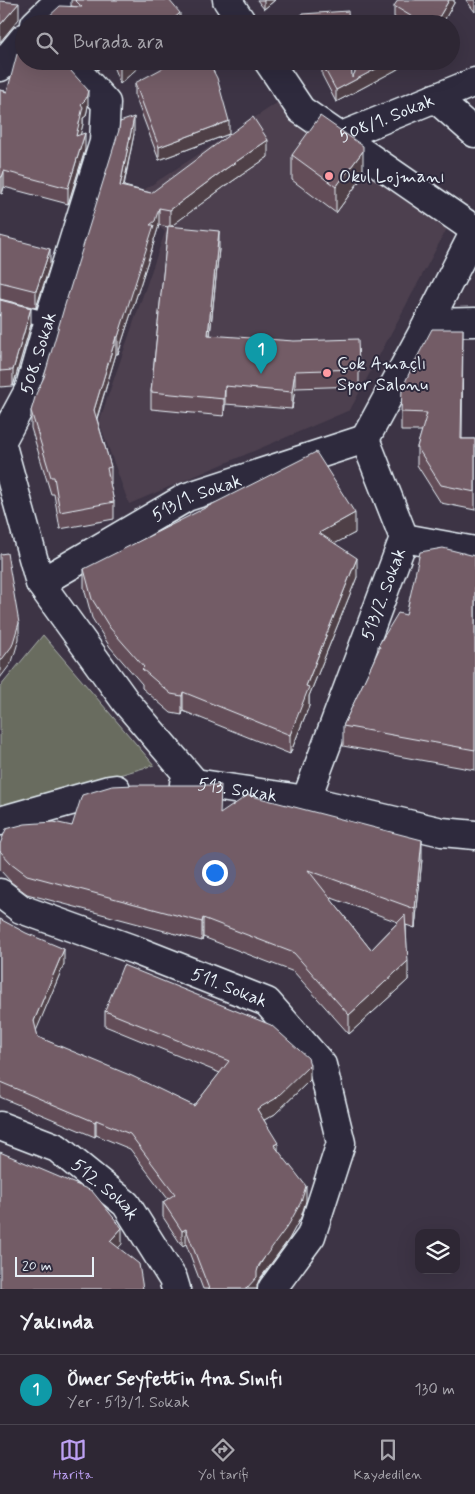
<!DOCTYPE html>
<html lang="tr">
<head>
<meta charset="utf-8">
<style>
	:root { --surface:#2e2734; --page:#362f3c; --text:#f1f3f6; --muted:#a7a5ac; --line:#49444f; --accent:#bca0f2 }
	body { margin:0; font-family:Mynerve,sans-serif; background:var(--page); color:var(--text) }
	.controls { position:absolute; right:15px; bottom:15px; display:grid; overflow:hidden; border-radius:10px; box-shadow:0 5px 20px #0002 }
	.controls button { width:45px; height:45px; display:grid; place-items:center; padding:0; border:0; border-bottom:1px solid var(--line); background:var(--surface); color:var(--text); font:25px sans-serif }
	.scale { position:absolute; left:15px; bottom:12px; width:79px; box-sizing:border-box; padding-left:5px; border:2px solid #e8f1f8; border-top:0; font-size:14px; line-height:18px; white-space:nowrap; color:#e8f1f8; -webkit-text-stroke:4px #2f2a3d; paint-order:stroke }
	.you { position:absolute; left:214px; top:872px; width:18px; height:18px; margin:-12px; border:4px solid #fff; border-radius:50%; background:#1a73e8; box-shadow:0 0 0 8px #1a73e833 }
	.badge { display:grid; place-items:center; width:32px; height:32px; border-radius:50%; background:var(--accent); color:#fff; font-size:16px; font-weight:700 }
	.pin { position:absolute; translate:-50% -41px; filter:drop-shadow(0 1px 2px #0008) }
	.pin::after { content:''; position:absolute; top:26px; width:18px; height:15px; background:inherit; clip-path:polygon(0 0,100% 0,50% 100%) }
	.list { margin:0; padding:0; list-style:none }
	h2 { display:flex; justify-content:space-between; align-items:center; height:65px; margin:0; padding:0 20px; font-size:21px }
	h2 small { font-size:16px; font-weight:400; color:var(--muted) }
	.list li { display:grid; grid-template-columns:32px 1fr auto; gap:15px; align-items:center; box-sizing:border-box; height:70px; padding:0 20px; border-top:1px solid var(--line) }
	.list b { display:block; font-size:19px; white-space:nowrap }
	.list p { margin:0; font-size:16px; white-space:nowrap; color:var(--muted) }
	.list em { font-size:16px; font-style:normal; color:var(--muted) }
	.icon { flex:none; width:28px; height:28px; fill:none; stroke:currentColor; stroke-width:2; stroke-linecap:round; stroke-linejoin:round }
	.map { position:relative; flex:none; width:475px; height:1289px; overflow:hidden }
	.search { position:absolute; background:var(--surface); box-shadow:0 5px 20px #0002; left:15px; right:15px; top:15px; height:55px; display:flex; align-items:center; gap:12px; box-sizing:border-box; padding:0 18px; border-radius:28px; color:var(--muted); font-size:19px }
	.sheet { height:135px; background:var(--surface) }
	nav { display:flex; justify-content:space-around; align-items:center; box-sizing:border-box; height:70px; border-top:1px solid var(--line); background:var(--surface); font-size:14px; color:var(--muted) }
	nav a { display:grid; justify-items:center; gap:2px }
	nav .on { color:var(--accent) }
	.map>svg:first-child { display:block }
	.built { fill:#4d404f }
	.green { fill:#696c5e; stroke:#a8aeab }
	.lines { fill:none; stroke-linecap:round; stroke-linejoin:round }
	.lane-casing { stroke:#e8f1f8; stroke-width:18 }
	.street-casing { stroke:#e8f1f8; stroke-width:31 }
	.lane { stroke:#2f2a3d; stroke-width:14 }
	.street { stroke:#2f2a3d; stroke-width:28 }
	.wall { fill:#634e58; stroke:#e8f1f8; fill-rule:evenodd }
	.shaded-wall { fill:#504047; stroke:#e8f1f8 }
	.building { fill:#735b66; stroke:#e8f1f8 }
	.poi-dot { fill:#ff9aa2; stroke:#2f2a3d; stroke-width:2 }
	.labels { text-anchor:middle; stroke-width:4; stroke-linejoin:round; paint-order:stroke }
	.street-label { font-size:18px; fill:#e8f1f8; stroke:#2f2a3d }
	.poi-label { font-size:18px; fill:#e8f1f8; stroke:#2f2a3d; text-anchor:start }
</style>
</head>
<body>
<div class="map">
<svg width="475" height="1289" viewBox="0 0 475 1289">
	<rect width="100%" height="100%" fill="#3d3445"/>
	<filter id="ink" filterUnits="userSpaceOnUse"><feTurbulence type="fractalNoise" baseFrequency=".02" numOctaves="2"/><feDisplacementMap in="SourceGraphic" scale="10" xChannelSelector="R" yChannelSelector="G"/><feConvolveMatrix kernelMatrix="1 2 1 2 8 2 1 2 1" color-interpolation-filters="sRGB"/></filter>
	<g filter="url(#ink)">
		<path class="built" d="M280,101l171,120 -101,189 -221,94 -30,-82 66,-190 -35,-33z"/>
		<path class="green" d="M43,635l111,130 -154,44v-122z"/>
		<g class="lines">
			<defs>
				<path id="lane" d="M0,307l49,13"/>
				<g id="street">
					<path d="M227,0l16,24"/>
					<path d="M35,24l25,-24"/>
					<path d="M68,61l38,42 -2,39 -55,178 -20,70 -28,52 39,141 86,119 69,81"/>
					<path d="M268,61l33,49 174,120"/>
					<path d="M0,67l24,-29"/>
					<path d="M435,98l40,35"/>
					<path id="s1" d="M339,137l136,-55"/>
					<path d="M428,323l47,-1"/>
					<path d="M404,538l71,13"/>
					<path id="s2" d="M40,583l147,-86 178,-58"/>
					<path id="s3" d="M184,784l11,-1 111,17 136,32 33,3"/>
					<path id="s4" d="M306,800l98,-262 -39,-99 63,-116 47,-92"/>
					<path d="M0,821l109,-31 7,-1"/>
					<path id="s5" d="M0,893l21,16 114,41 132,52 55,63 19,78 -30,93 -39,53"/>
					<path id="s6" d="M0,1126l57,22 69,56 47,75 3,10"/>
				</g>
			</defs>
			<use href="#lane" class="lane-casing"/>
			<use href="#street" class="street-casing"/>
			<use href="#lane" class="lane"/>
			<use href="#street" class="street"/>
		</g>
		<path class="wall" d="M71,0h98l11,24 -109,-18z
			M257,0h18l-11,9z
			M454,0v3l-12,21h-37l-11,-7v-11z
			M466,0h9v12z
			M89,61h11l-2,9z
			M111,61h34l-25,23z
			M319,61h32l1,17 9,-17h48l-13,9 -60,32 -14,-27v-10z
			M135,83l94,51 -70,26 -24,-64z
			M0,90l88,16 -2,10 -3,2v6l-3,11 5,15 -17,54 -64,-17 -2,7 -2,-1z
			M134,134l-10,52 27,7 117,-36 -44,30 -53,39 48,23 -9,87 149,33v17l-64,2 -3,21 -67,-5 -1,12 -73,-7v-17l17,-165 -9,-2 -4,13 -1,1v3l-36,112h-2l-19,65 14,48v17h-1l4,18v17l-54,10 -6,-35h-3l-20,-66v-17z
			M292,155l71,21 -27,37 -44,-33z
			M0,236l50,29 -14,43 -36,-9z
			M0,300l31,24 -18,62 -13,1z
			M463,329l-1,110h13v71l-34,-7 -24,-38v-18l5,-16h-21v-19z
			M355,533l-20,10 22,34 -48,119v10l-19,48 -107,-43 -1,4 -11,-2 -29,-25v-4l-32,-37 -18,-29 -8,-30v-19z
			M475,556v214l-132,-24v-20l35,-74v-6l28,-31z
			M221,814l201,45 -7,69 -9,-3 2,55 -59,54 -55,-62 -91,-35 -1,4 -175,-47 -16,-12 -11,-12v-26l72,-18zM329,897l69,25 -27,28z
			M0,919l64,45 -28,66 2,7 156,69 26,-33 -115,-47v-15l205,69 -35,34 -11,6 14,30 28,51 -5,16 -12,22 -30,41 -2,5v4h-54l-17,-45 -4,2 -19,-29v-15l5,-3 -38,-50 -34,-14 -1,2 -95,-40z"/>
		<path class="shaded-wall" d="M264,0h11l-11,9z
			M449,0h5v3l-12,21h-7z
			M19,3v16l-19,23v-17z
			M180,13v11h-12z
			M98,61h2l-2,9z
			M127,61h18l-25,23v-17z
			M391,61h18l-13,9 -60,32v-12z
			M88,90v16l-2,10 -3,2v6l-7,29v-17l5,-32z
			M134,117v17l-14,68v-16z
			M229,121v13l-70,26v-13z
			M85,133v17l-17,54v-16z
			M268,140v17l-44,30 -54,40v-17l54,-40z
			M363,151v25l-27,37v-26z
			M4,171v16l-2,7v-17z
			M159,208v17l-4,13 -1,1v3l-36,112v-17l32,-112z
			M219,231v18l-11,104v-18z
			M50,249v16l-14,43v-17z
			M31,308v16l-18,62v-16z
			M116,337v17l-22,73v-17z
			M295,371v17l-3,21v-17z
			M225,386v18l-1,12v-17z
			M355,513v20l-36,19v-19z
			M357,558v19l-48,119v10l-19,48v-19l16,-49z
			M19,623v16l-7,23 -12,16v-16z
			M183,692v19l-1,4v-19z
			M422,840v19l-7,69v-19z
			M203,918v19l-1,4v-19z
			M64,949v15l-30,72v-15z
			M408,961v19l-59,54v-19z
			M310,1065v15l-35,34 -18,10v-15z
			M96,1120v15l-1,2v-15z
			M278,1143v15l-4,-13z
			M306,1186v15l-5,16 -12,22 -30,41 -2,5v4h-11z
			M122,1228v16l-12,13v-16z
			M186,1229v15l-4,2v-15z"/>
		<path class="building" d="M75,0h94l11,13 -12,11h-129v-1l7,-4 14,-13 22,1z
			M398,0h51l-14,24h-30l9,-6 -20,-12z
			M0,1l19,2 -19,22z
			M348,11l1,13h-57l10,-10z
			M24,47v14h38l26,29 -2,9 -5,5 2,3 -7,29 9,-3 -17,55 -64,-17 -2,6h-2v-87l7,2 10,-38z
			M118,61h9l-7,6z
			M176,61h32l9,17 12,43 -70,26 -24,-64z
			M327,61h24l1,17 9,-17h30l-55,29 -14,-26z
			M320,116l43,30v5l-27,36 -44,-32z
			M134,117l-14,69 31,7 102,-76 15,23 -44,30 -54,40 -11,-2 -4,13 -5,4h4l-36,112h-2l-22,73 17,57 -4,1 7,34 -54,10 -6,-35h-3l-20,-66 5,-17 8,-17 20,-69 55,-178 1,-8z
			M168,226l51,5 -11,104 86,6 64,-2 1,30 -64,2 -3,21 -67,-6 -1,13 -73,-7z
			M0,236l50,13 -14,42 -36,-9z
			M0,300l31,8 -18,62 -13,1z
			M432,329h31l-2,110h14v53l-34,-7 -24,-38 10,-34 -26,-1 1,-23 10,-22z
			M316,452l39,61 -36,20 38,25 -51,128 3,1 -19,48 -107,-43 -1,4 -11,-2 -29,-25 2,-2 -34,-39 -18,-29 -8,-30z
			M443,548l32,8v194l-132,-24 37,-79 -2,-1 20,-33 8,2 14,-63z
			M7,553l12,70 -7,23 -12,16v-108z
			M134,785h87l-1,29 28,-19 174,45 -7,69 -107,-39 63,80 34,-35 3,46 -59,54 -55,-62 -91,-35 -1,4 -175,-47 -16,-12 -11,-12v-7l6,-15 19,-5 29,-2 18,4 10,-31 30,-9z
			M0,919l26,14 38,16 -30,72 4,16 94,39 62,30 35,-45 -124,-50 18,-46 148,60 37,33 2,7 -35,34 -18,10 21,34 -4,2 32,41 -5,16 -12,22 -30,41 -2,7v5l-11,12h-37l-23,-60 -4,2 -19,-29 12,-8 -45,-60 -34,-14 -1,2 -95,-40z
			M0,1152l92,39 30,37 -12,13 29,23 4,25h-143z"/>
	</g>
	<g class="poi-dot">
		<circle cx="329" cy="176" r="5"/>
		<circle cx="327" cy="373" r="5"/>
	</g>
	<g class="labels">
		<g class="street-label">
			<text dy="6" stroke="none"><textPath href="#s1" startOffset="51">508/1. Sokak</textPath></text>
			<text transform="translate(38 353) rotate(-73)" y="6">508. Sokak</text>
			<text dy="6" stroke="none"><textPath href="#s2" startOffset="179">513/1. Sokak</textPath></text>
			<text dy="6" stroke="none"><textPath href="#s4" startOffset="220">513/2. Sokak</textPath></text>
			<text dy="6" stroke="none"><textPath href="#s3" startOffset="54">513. Sokak</textPath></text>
			<text dy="6" stroke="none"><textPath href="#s5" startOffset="249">511. Sokak</textPath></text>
			<text dy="6" stroke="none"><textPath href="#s6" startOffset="125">512. Sokak</textPath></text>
		</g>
		<g class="poi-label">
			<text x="339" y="182">Okul Lojmanı</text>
			<text x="337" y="369">Çok Amaçlı<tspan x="337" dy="21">Spor Salonu</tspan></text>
		</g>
	</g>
</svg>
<div class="controls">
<button><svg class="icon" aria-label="layers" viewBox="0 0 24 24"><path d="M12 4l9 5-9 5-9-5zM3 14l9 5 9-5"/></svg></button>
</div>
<div class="scale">20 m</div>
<div class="you"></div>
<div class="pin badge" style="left:261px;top:374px;background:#0f9aa8">1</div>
<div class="search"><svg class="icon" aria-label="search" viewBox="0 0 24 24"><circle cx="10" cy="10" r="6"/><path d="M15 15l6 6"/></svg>Burada ara</div>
</div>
<section class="sheet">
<h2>Yakında<small></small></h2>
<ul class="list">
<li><span class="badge" style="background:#0f9aa8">1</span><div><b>Ömer Seyfettin Ana Sınıfı</b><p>Yer · 513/1. Sokak</p></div><em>130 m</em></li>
</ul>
</section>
<nav>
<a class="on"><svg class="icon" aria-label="map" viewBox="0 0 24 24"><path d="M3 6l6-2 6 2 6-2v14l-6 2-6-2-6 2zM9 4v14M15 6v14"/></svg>Harita</a>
<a><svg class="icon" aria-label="directions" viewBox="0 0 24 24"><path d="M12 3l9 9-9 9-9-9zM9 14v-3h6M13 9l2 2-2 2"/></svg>Yol tarifi</a>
<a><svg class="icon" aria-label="saved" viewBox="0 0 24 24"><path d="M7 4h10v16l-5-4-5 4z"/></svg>Kaydedilen</a>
</nav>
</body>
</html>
